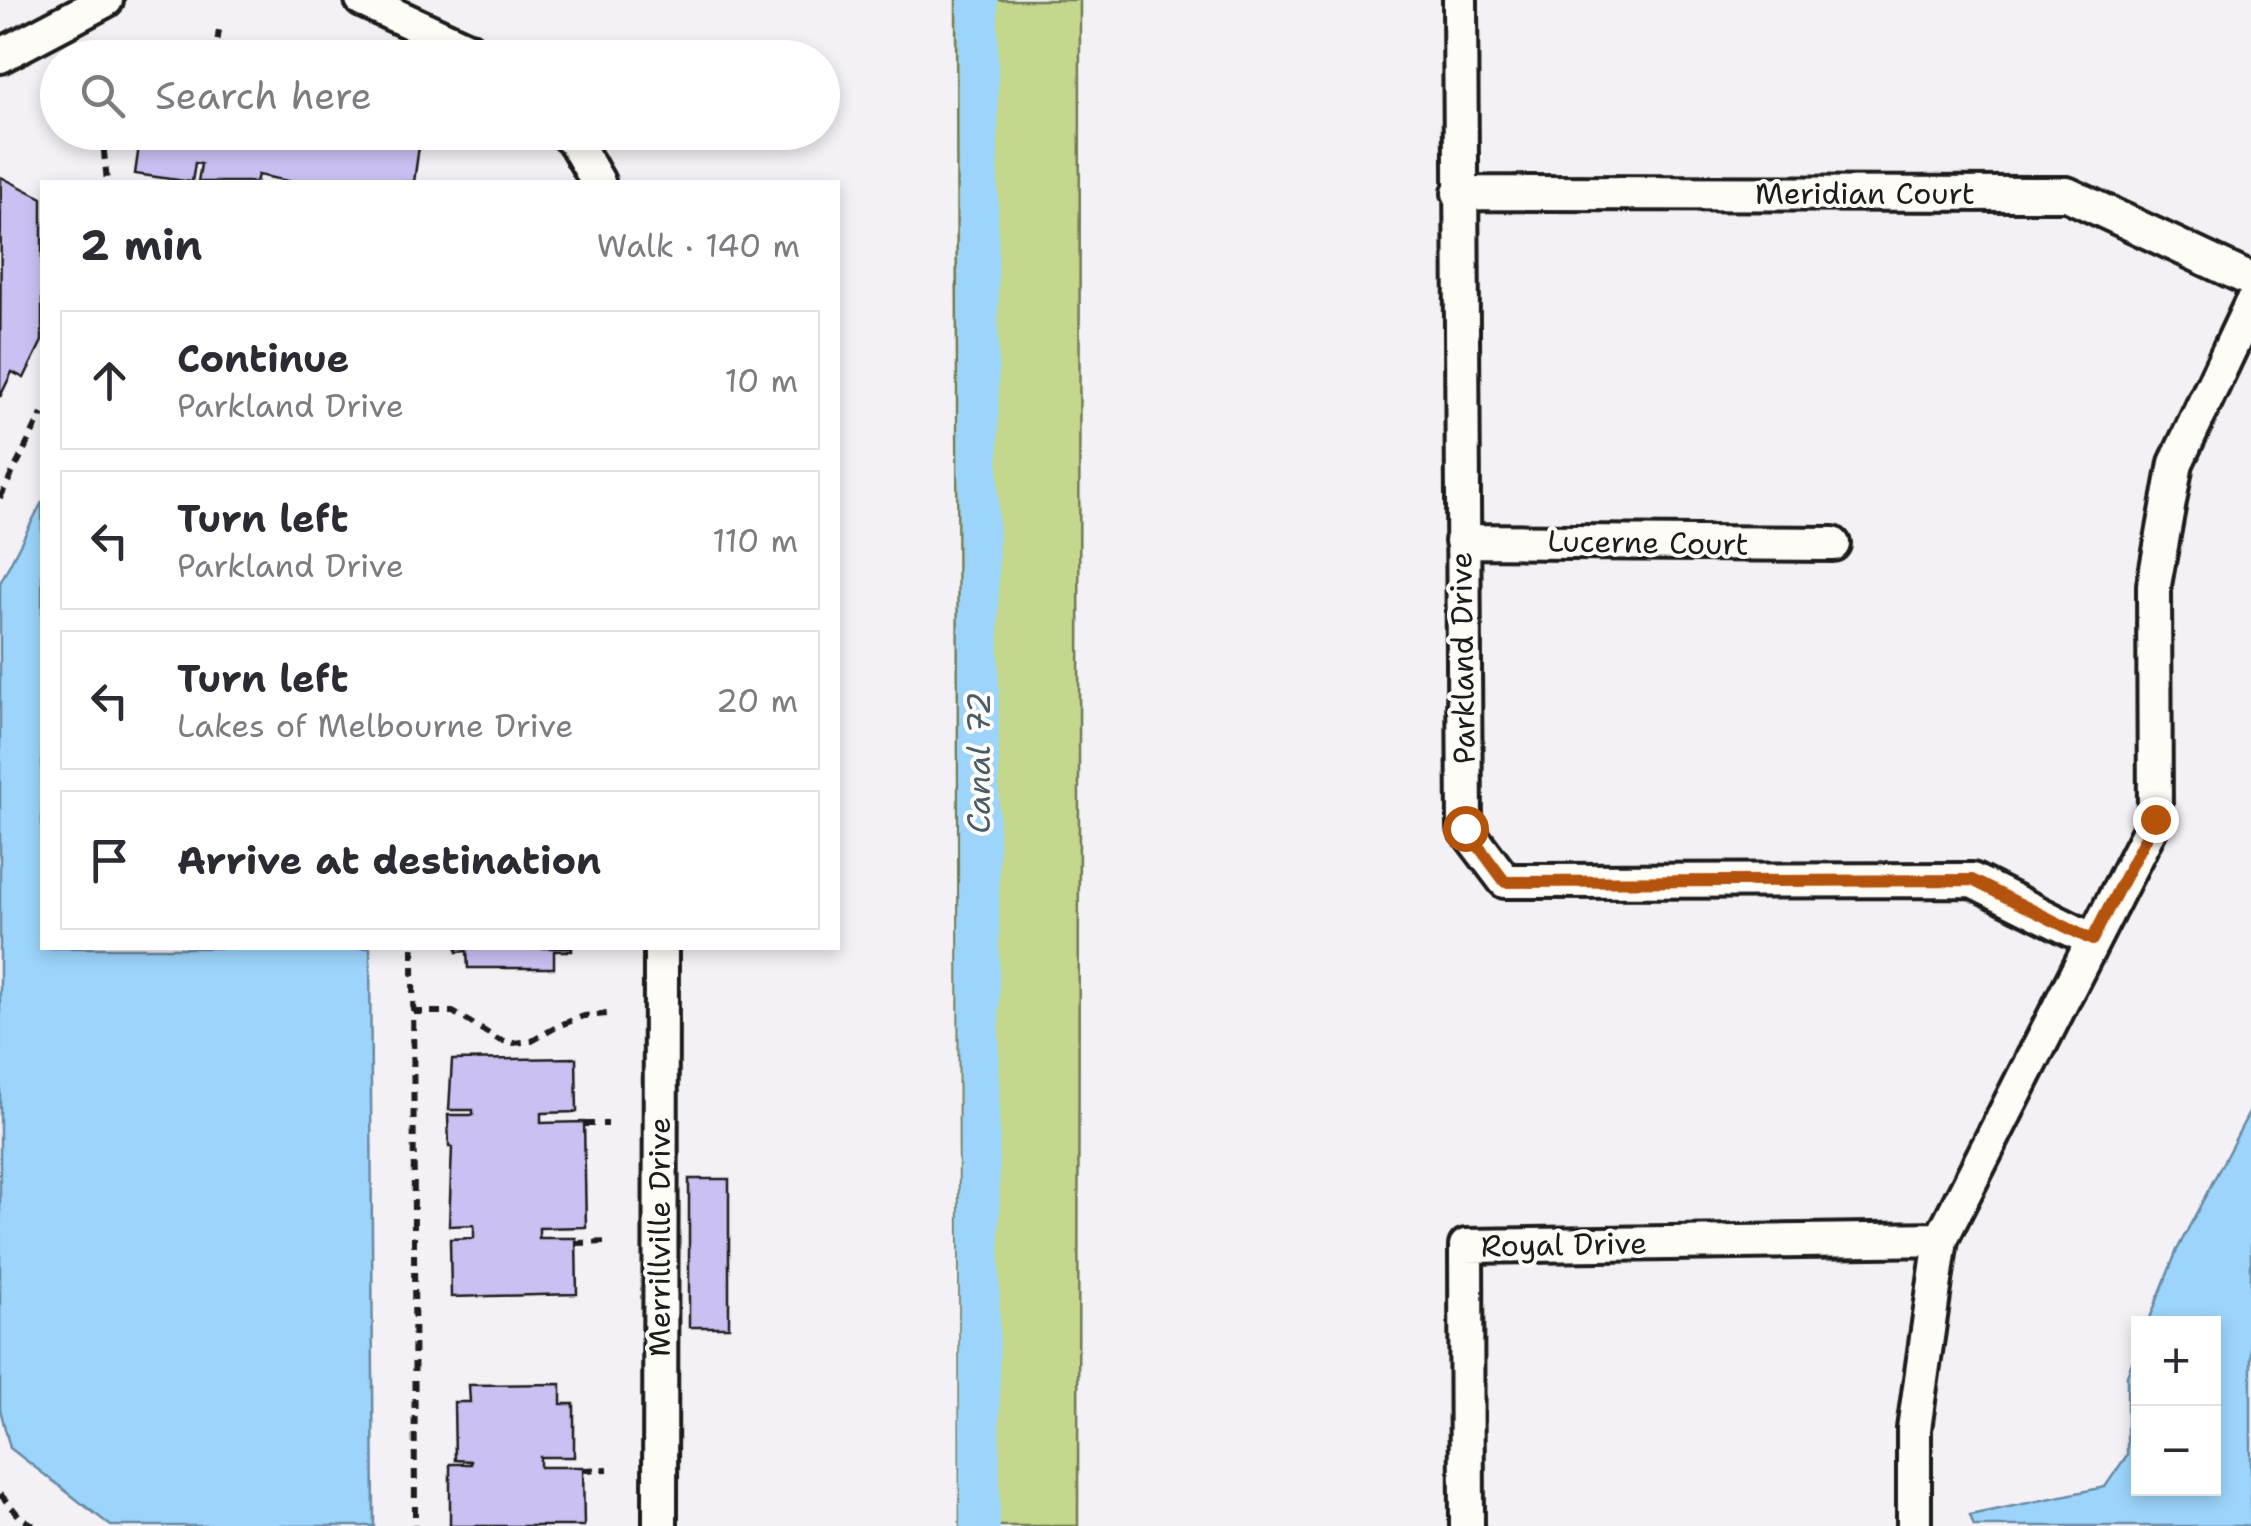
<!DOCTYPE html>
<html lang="en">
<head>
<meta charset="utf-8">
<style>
	:root { --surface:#fff; --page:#f7f7f7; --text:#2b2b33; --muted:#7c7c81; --line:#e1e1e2 }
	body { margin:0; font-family:"Shantell Sans",sans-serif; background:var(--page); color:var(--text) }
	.controls { position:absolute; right:30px; bottom:30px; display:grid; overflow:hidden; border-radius:0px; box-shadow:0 5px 15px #0003 }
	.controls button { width:90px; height:90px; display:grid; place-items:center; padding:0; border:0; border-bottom:2px solid var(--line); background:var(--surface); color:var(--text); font:50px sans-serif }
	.stop { position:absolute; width:30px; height:30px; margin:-22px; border:8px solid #b45309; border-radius:50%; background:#fff }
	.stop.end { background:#b45309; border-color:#fff; box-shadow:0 2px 10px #0008 }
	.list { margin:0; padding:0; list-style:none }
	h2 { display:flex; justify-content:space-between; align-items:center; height:130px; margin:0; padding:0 40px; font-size:42px }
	h2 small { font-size:32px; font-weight:400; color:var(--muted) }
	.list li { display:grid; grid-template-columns:65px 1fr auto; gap:30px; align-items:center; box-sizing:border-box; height:140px; margin:0 20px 20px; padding:0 20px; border:2px solid var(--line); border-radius:0px }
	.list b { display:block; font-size:38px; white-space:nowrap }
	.list p { margin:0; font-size:32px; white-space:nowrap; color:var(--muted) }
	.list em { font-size:32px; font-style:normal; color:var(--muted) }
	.icon { flex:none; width:55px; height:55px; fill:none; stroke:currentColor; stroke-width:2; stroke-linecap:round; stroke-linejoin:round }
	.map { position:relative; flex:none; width:2251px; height:1526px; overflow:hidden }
	.search { position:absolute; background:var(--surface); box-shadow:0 5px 15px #0003; left:40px; top:40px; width:800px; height:110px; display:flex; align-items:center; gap:25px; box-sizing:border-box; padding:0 35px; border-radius:55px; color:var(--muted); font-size:38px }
	.panel { position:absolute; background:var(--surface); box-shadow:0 5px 15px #0003; left:40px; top:180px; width:800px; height:770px; border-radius:0px }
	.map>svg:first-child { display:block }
	.green { fill:#c3d78d; stroke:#707a54; stroke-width:2.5 }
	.water { fill:#9cd4fb; stroke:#698aa2; stroke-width:2.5 }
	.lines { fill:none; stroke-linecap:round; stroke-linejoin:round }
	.canal { stroke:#9cd4fb; stroke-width:40 }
	.building { fill:#cbc0f2; stroke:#1c1c1c; stroke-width:2.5 }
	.street-casing { stroke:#1c1c1c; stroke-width:40 }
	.path { stroke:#1c1c1c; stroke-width:6; stroke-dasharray:10 8; stroke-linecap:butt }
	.street { stroke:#fdfcf7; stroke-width:32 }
	.route { stroke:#b45309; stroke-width:12 }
	.labels { text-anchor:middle; stroke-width:8; stroke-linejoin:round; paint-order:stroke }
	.street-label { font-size:30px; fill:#1c1c1c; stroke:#fdfcf7 }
	.water-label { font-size:32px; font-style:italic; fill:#495c6a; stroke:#fdfcf7 }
</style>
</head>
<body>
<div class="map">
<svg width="2251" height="1526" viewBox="0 0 2251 1526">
	<rect width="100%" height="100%" fill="#f3f0f6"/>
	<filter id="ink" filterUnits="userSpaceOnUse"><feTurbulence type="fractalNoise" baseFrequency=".01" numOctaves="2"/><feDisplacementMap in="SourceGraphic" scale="20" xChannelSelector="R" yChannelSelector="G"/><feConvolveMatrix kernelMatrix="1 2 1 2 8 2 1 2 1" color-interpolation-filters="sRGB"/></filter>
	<g filter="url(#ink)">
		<path class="green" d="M956,0h124l-2,1526h-118z"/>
		<path class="water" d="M42,502v446h328l4,578h-263l-101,-78 -10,-39v-826z
			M2251,1109v417h-277l-4,-11 135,-28 22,-32v-80l11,-28v141h76v-164l-66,-1 29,-73z"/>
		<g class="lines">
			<path class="canal" d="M978,0l2,1526"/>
		</g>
		<path class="building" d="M141,132h280l-7,50h-121l-35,-7 -2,7h-58l3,-18 -6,-1 -3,19 -57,-8z
			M1,177l41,21v143l-18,37 -12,-6 -12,25z
			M457,948h115v3h-18v17h-86l-1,-17 -10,1z
			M576,1058l1,54 -36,1v10l43,-1 2,105 -47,1v10h37l1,56 -126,3 -1,-58 24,-1v-13l-25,1 3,-79h-3l-1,-32h25v-5h-24l3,-50z
			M689,1179h40v148h-40z
			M561,1384v20h13v53h-34v10h43l1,59h-134v-62h21v-3l-16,-1 -1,-58h16l-1,-17z"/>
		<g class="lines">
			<defs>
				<path id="street" d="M362,0l106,49 10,9
					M1460,0l5,828 40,53 467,-1 120,60
					M0,56l106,-56
					M564,132l11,10 23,40
					M1459,193l608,1 184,86
					M1462,541l371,3
					M660,1526l1,-578
					M1467,1526l-1,-280 475,-7
					M1914,1526v-97l27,-190 214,-420 -1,-234 22,-122 75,-159"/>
			</defs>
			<use href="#street" class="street-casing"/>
			<path class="path" d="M215,58l4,-28
				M372,58l1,-4
				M102,132l5,50
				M0,498l42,-84
				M413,948l2,578
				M413,1012h40l46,28 14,3 19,-2 28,-16 24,-9 23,-2
				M584,1124h24
				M576,1243l32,-1
				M584,1470l24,-1
				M0,1494l20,23 15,9"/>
			<use href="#street" class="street"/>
		</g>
	</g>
	<g class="lines" filter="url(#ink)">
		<path class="route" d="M1465,828l40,54 467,-2 120,60 63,-121"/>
	</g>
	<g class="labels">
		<g class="street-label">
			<text x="1865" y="204">Meridian Court</text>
			<text transform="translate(1648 543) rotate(1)" y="10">Lucerne Court</text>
			<text transform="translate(1463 658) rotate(-91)" y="10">Parkland Drive</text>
			<text transform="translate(660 1237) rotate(-90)" y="10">Merrillville Drive</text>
			<text transform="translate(1564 1245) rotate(-1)" y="10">Royal Drive</text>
		</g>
		<g class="water-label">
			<text transform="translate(979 763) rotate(-90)" y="11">Canal 72</text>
		</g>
	</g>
</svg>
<div class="controls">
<button>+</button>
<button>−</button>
</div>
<div class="stop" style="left:1465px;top:828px"></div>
<div class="stop end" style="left:2155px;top:819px"></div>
<div class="search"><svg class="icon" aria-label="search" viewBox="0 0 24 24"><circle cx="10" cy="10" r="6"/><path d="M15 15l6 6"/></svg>Search here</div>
<section class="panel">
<h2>2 min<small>Walk · 140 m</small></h2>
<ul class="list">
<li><svg class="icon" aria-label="ahead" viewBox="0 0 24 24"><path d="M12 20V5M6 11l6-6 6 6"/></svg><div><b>Continue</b><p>Parkland Drive</p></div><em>10 m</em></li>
<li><svg class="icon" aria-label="left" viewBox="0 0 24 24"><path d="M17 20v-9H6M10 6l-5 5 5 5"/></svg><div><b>Turn left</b><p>Parkland Drive</p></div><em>110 m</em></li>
<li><svg class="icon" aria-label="left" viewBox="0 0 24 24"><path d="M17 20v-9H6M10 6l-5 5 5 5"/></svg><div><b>Turn left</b><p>Lakes of Melbourne Drive</p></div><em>20 m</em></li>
<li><svg class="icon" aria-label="arrive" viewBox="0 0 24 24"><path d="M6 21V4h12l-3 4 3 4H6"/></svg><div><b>Arrive at destination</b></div></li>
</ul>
</section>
</div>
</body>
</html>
